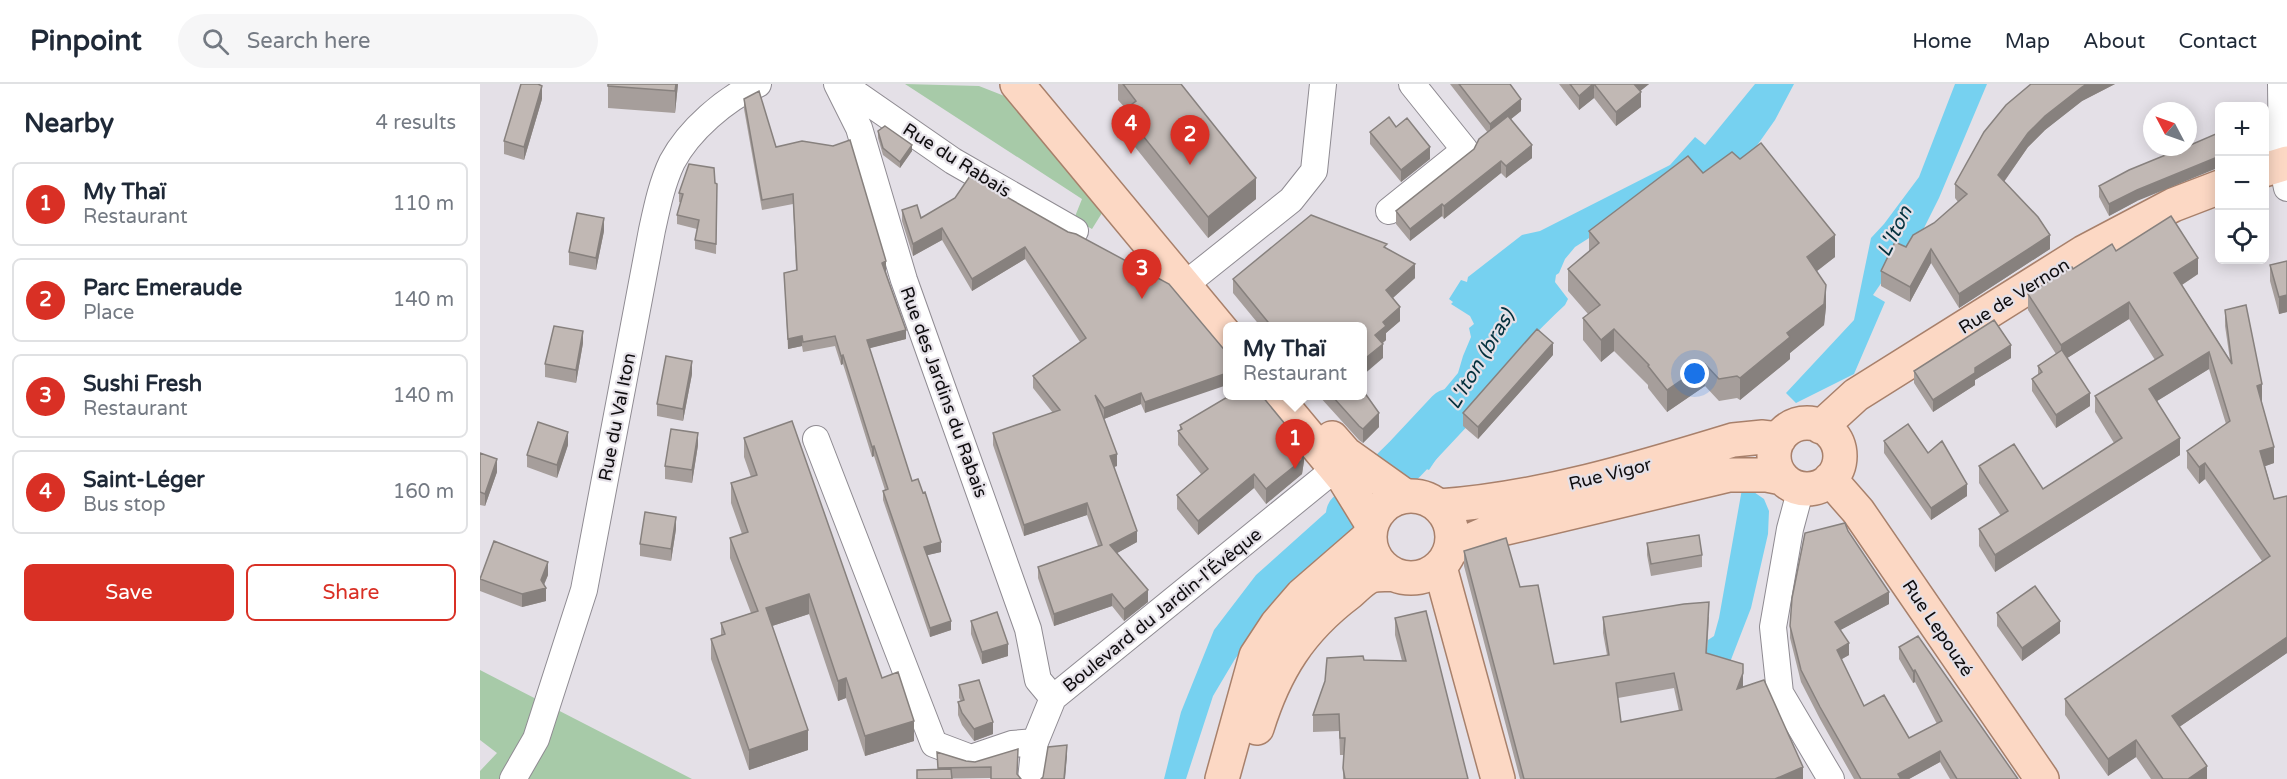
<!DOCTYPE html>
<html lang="en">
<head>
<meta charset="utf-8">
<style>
	:root { --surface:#fff; --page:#f6f6f7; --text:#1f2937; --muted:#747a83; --line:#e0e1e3; --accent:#d93025 }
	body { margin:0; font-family:"Varela Round",sans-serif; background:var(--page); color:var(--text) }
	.controls { position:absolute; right:18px; top:18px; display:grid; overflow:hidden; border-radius:9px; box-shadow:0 3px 15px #0003 }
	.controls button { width:54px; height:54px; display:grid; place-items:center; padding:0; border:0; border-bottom:2px solid var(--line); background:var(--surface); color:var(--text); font:30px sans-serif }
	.compass { position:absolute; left:1663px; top:18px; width:54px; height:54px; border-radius:50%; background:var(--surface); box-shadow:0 3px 15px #0003; rotate:311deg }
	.you { position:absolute; left:1215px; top:290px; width:21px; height:21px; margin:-15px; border:4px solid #fff; border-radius:50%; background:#1a73e8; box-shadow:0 0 0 9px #1a73e833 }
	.badge { display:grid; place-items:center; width:39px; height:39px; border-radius:50%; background:var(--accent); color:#fff; font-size:20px; font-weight:700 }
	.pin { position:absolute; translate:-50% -50px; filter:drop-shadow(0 2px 3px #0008) }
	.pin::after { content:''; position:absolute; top:32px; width:21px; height:18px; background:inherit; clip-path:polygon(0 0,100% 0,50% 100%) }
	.popup { position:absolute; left:743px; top:238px; width:144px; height:78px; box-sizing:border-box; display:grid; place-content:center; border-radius:9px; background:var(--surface); filter:drop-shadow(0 2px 4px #0005); font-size:20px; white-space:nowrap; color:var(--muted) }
	.popup b { font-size:22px; color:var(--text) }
	.popup::after { content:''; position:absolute; left:50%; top:100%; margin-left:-12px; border:12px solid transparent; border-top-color:var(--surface) }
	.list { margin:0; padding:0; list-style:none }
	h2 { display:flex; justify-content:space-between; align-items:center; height:78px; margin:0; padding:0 24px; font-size:26px }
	h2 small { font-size:20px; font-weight:400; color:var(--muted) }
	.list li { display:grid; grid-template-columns:39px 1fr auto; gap:18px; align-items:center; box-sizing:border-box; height:84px; margin:0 12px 12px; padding:0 12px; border:2px solid var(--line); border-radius:9px }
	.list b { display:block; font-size:22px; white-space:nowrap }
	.list p { margin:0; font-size:20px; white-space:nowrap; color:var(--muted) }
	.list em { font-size:20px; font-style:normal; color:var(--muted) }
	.actions { display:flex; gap:12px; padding:18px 24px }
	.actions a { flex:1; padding:14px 0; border:2px solid var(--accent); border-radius:9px; text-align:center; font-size:21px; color:var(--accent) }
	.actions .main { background:var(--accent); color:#fff }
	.icon { flex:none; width:33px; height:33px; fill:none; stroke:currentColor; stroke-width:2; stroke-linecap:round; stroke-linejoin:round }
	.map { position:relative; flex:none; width:1807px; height:695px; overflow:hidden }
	header { display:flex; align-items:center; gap:36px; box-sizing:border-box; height:84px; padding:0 30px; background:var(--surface); border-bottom:2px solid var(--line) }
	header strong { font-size:28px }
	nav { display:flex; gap:33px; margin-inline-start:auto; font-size:21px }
	.search { width:420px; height:54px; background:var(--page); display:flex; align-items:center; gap:15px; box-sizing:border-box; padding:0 21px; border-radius:33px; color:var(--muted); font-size:22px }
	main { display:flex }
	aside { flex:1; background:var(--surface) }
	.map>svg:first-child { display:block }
	.green { fill:#a7caa8 }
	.water { fill:#76d1f0 }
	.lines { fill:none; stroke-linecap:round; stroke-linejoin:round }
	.river { stroke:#76d1f0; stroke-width:46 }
	.minor-casing { stroke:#8f8b92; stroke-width:28 }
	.major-casing { stroke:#a8806b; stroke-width:36 }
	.minor { stroke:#fff; stroke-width:26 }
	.major { stroke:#fcd8c4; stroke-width:33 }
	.wall { fill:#a69e9b; fill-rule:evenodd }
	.shaded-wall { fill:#87817e }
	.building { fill:#c1b8b4; stroke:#87817e; stroke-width:1.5; fill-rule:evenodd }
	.labels { text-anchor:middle; stroke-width:4.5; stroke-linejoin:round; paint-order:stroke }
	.street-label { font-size:18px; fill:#0f0d0f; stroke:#e4e0e7 }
	.water-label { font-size:20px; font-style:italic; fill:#03303d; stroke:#e4e0e7 }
</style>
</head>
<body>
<header>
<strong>Pinpoint</strong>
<div class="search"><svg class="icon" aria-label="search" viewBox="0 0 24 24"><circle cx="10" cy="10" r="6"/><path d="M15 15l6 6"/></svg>Search here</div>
<nav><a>Home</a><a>Map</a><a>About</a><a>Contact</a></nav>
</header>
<main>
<aside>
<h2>Nearby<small>4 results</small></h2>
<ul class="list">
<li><span class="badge">1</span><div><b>My Thaï</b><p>Restaurant</p></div><em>110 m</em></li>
<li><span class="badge">2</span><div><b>Parc Emeraude</b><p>Place</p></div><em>140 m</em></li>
<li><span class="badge">3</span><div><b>Sushi Fresh</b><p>Restaurant</p></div><em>140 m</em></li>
<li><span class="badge">4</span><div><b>Saint-Léger</b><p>Bus stop</p></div><em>160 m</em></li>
</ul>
<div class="actions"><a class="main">Save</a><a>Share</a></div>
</aside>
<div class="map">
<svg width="1807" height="695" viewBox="0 0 1807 695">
	<rect width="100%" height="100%" fill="#e4e0e7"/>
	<path class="green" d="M425,0l74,2 28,11 18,18 77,98 -10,16 -18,-10 8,-20z
		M0,586l212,109h-212v-8l17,-18 -17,-13z"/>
	<path class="water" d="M1275,0h39l-19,36 -36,51 -89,28 -75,48 -10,12 -6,14 -3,2 -1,7 13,17 -3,6c-53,49 -97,105 -136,165l-41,-17 5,-13 35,-24 10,-19 20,-24 5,-17 8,-19 -2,-9 5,-4 -4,-8 -19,-12 2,-2 -4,-3 12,-19 6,2 1,-5 54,-42 18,-4 130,-66 25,-28 10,8z
		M1475,0h32l-48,114 -32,64 -23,17 -11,16 12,7 -31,72 -58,29 -10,-10 68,-73 17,-82 13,-14 35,-47z
		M1262,405l9,1 13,9 5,12 -1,23 -17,74 -31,80 -28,91 16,-139 6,-4 5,-18z
		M862,414l13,32 -77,73 -43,56 -22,37 -27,83h-22l17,-67 33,-82 42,-55z"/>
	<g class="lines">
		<path class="river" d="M869,430l56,-55 44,-47"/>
		<defs>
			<path id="minor" d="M357,0l22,44 45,152 124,349 10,51 15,18
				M362,0l111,77 122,70
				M1801,0l1,80 5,24
				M909,127l76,-61 -53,-66
				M717,191l94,-75 23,-29 9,-87
				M336,355l118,305 37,14 41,-14 23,-2
				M1321,404l-11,41 -17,98 7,66 51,86
				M33,695l23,-40 48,-149 68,-360c5,-23 10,-47 20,-68 17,-32 53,-63 86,-78
				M551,695l4,-37 18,-44 283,-230"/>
			<path id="major" d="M537,0l211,254
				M1784,86l23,-7
				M795,312l70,84 27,44
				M1294 372a33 33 0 1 1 66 0a33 33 0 1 1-66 0Z
				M1341,343l35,-32 228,-143 89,-47 47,-18
				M852,354l14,16 59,42
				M1350,395l28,32 184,268
				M890 453a41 41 0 1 1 82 0a41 41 0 1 1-82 0Z
				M959,422c100,-7 199,-37 294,-66l30,-3 16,2
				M971,465l38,-17 240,-57h38l15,3
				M960,483l58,212
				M777,644c18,-58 43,-98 92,-135 6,-5 14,-14 22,-17 6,-2 16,-1 22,-2
				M742,695l34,-123 21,-32 25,-29 68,-59"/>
		</defs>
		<use href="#minor" class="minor-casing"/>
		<use href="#major" class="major-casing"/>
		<use href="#minor" class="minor"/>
		<use href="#major" class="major"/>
	</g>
	<path class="wall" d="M128,0h70l-3,29 -67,-5z
		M638,0h64l-1,1 75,114 -48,39 -85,-106v-21l3,-2 -8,-9z
		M970,0h60l11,27 -10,8 21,39 -26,20 -5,-5 -57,46 -2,-3 -32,25 -14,-17v-13l78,-62 14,-16z
		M1079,0h90l-9,7 1,16 -25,19 -22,-28 -15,12z
		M1551,0h84l-33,17 -37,29 -17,17 -24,35 46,67 -91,59 -28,-45 -21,39 -29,-16v-15l77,-69 -3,-4v-14z
		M62,15l-18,61 -20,-6v-13z
		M264,15l32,48 110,124 20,68 -37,9 43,133 29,71 -14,3 24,75 -21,7 -47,-137v-9l2,-1 -11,-34 -2,1 -29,-93 -2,1 -6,-19 -32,6 -1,-6 -14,3 -4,-76 12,-3 -3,-66 -31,6 -18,-101z
		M916,43l34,32 -29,23 -31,-38v-12z
		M398,47l34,20 -12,17 -17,-13 -5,-17z
		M1223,89l132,84 -19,14 10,36 -2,18 -34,28v6l-6,5 -44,36 -3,-2 -18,3 -14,-15 -38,26 -19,-24v-3l-34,-34 -13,11 -18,-22v-22l5,-4 -20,-23v-22l21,-17v-21z
		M235,99l2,1 -1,70 -21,-5v-9l2,-11 -20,-5v-9l4,-12 -2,-1v-9z
		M1619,102l38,15 -28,15 -10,-19z
		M422,126l19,8 147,14 101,52 -24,129 -4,-9 -37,15 -1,-2 14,49 -3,1 23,75 -20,11 31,49 -24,19 -12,-15 -58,20 -16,-48v-11l60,-21 -11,-31 -63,21 -31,-91v-12l60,-20 -20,-25v-12l47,-34 -55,-83 -53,32 -30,-51 -29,16 -11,-35z
		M124,147l-8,39 -27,-5v-13z
		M907,164l28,30 -22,20 7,23 -14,12v7l-4,4 1,14 -21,-31h-101l-28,-34v-14z
		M1636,167l82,23 -16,11 48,75 -5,-34v-16l37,91h-1l13,62 -9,3 9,33 13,-3v157l-108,74 28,52h-56l-15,-22 -28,19 -43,-61v-16l197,-138 -57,-82 -6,5 -12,-16v-17l39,-27 -17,-55 -52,32 23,54 -185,117 -16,-26v-17l22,-13 -22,-33v-17l64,23 71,-46 -19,-31v-16l60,-36 -26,-41 -62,39 23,48 -34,22 -24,-37v-12l6,-4v-9l18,-12 -28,-44v-16l45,-25z
		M1807,177v51l-8,2 -9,-33v-16z
		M103,259l-7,40 -31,-6v-13z
		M1073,271l-75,84 -15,-13v-13z
		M1531,274l-36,22v5l-42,27 -19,-29v-12z
		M212,290l-9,47 -26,-5v-12z
		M884,308l15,35 -16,16 -4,-3 -40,-44h43z
		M700,341l124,36 -2,13 -36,30 -12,-16 -56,47 -21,-26v-14l24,-21 -23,-29v-14l2,-1z
		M264,354l138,240 32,63 -49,15 -19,-58 -8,3 -29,-87 -37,12 36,124 -59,20 -38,-111v-20l10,-3v-13l30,-10 -21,-55v-20l12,-4 -11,-31v-20l20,-6 -7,-20z
		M1404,357l44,12 39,43 -36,24 -47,-67z
		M88,361l-11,33 -30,-11v-12z
		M218,361l-6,38 -27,-4v-13z
		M0,369l17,19 -12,34 -5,-1z
		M196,445l-5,32 -31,-5v-12z
		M1368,447l41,73 -49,26 9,25 -8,4 23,47 45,32 28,-14 -22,-42 -2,1 -14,-24v-12l119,132h-68l-10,-17 -31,17h-55l-34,-60 -19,-37 -11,-44v-12z
		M1167,459l55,12v12l-51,9 -4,-21z
		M984,467l56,36 34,77 53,-9 -4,-22v-16h106l-2,36 36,34 60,92h-283l-56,-213zM1194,604l5,23 -58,11 -3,-24z
		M68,491l-4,10 2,16 -24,6 -42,-16v-12z
		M1517,529l63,20 -38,28 -25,-35z
		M915,534l73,161h-125l1,-24h-4l-1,-24 -26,1v-17l51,-55 38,1 -7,-26z
		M491,537l37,35 -26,8 -11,-30z
		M479,601l34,49 -19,7 -12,-16 -4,-10v-13l3,-1 -2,-3z
		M457,668l29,9 51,13 4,5h-30v-1l-74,1v-9l21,-1z"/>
	<path class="shaded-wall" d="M196,0h2l-3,29v-22z
		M1114,0v14l-15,12v-14z
		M1153,0h16l-16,13z
		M1607,0h28l-33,17 -37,29 -17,17 -30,43v-15l30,-42 17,-17 37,-29z
		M62,2v13l-18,61v-13z
		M1161,8v15l-25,19v-14z
		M1041,15v12l-31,25v-12z
		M432,61v6l-12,17v-6z
		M1052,61v13l-26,20v-12z
		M950,63v12l-29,23v-12z
		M1740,72v11l-83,34 -28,15v-12l28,-14z
		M1021,77v12l-57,46v-13z
		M776,94v21l-48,39v-21z
		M962,120v12l-32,25v-12z
		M124,134v13l-8,39v-12z
		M462,144v12l-29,16v-12z
		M1355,151v22l-28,22v-22z
		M1570,151v14l-91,59v-14z
		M545,163v12l-53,32v-12z
		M1451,165v14l-21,39v-15z
		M1718,174v16l-24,16v-17z
		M406,177v10l-4,2v-10z
		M935,180v14l-29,26v-14z
		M1346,201v22l-2,18 -34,28v6l-6,5 -44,36v-22l47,-45z
		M1807,211v17l-8,2v-17z
		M1649,218v17l-68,43v-17z
		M920,223v14l-14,12v7l-11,9v-14l8,-13z
		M1134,245v22l-13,11v-22z
		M426,246v9l-39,10v-9z
		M103,247v12l-7,40v-13z
		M322,252v10l-14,3v-10z
		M1073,259v12l-75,84v-12z
		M903,260v14l-21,18v-15z
		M1531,261v13l-36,22v5l-42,27v-12l42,-32z
		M1729,268v17l-60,37v-17z
		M363,271v9l-2,1v-9z
		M212,277v13l-9,47v-12z
		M1225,280v22l-38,26v-22z
		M747,289v12l-82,28v-11z
		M884,296v14l-2,2v-14z
		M1782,300v17l-5,1v-16z
		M661,309v11l-37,15v-11z
		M1610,309v13l-34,22v-13z
		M899,329v14l-16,16v-14z
		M88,348v13l-11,33v-13z
		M218,349v12l-6,38v-13z
		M1700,354v17l-185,117v-17z
		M394,362v10l-2,1v-10z
		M824,363v14l-2,13 -36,30v-15z
		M1794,363v16l-14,5v-17z
		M637,370v12l-7,2v-12z
		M17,375v13l-12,34v-12z
		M1725,379v16l-6,5v-17z
		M774,390v14l-56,47v-14z
		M1487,400v12l-36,24v-12z
		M607,419v12l-63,21v-11z
		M196,433v12l-5,32v-12z
		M657,447v11l-27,15v-12z
		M461,458v10l-17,4v-9z
		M68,478v13l-6,14 4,-1v13l-24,6v-13l19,-14z
		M668,506v12l-24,19v-12z
		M1409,508v12l-54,29v-11z
		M329,510v20l-43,14v-20z
		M632,510v12l-58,20v-12z
		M471,537v9l-21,7v-9z
		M1580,537v12l-38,28v-13z
		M1807,553v16l-115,79v-16z
		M1369,559v12l-12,7v-12z
		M528,560v12l-26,8v-12z
		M1435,586v12l-2,1v-12z
		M1263,589v15l-6,1z
		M366,594v20l-8,3v-20z
		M434,637v20l-49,15v-20z
		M513,638v12l-19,7v-12z
		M328,646v20l-59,20v-20z
		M1656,656v17l-28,19v-17z
		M587,661v11l-2,23h-1z
		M1460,667v11l-31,17h-11v-5z
		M1727,682v13h-19z
		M1323,683v12h-28z"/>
	<path class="building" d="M41,0h17l4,2 -18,61 -20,-6z
		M128,0h68l-1,7 -67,-5z
		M643,0h58l75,94 -48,39 -85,-106 13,-10z
		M979,0h51l11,15 -31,25z
		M1090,0h23l-14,12z
		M1114,0h40l7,8 -25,20z
		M1551,0h56l-5,3 -37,29 -17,17 -30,42 40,42 12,18 -91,59 -28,-45 -21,38 -29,-16 14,-29 11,5 7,-12 21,-12 33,-29 -12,-10 29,-52 22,-27z
		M279,7l17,56 26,-6 31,5 17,-6 36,121 -4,2 24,67 -39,10 45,141 6,-2 5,14 2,-1 16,50 -17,5 27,74 -21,7 -47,-137 5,-2 -14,-43 -2,1 -29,-92 -2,1 -6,-20 -32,6 -1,-6 -14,3 -4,-66 13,-3 -4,-76 -31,6 -18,-101z
		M1028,32l24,29 -26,21 -5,-5 -57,45 -2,-2 -32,25 -14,-18 78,-62 5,-10z
		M909,33l7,10 11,-9 23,29 -29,23 -31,-38z
		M405,42l27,19 -12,17 -17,-14 -5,-17z
		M1738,49l2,23 -83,34 -28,14 -10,-18 30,-16 56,-23h3v-1z
		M1281,59l74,92 -28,22 19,28 -2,19 -37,29 3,4 -6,5 -44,36 -3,-2 -18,3 -14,-15 -38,26 -19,-24 1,-1 -35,-36 -13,11 -18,-22 17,-13 -32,-36 31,-26 -10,-12 99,-75 15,17 29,-21 8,7z
		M209,80l25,4 1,15 2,1 -1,60 -21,-4 4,-20 -22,-5 6,-21 -4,-1z
		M490,92l98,56 8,2 93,50 58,69v20l-82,29 -4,-9 -37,15 -9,-13 22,59 -7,2 27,75 -27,14 38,45 -24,19 -12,-15 -58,20 -16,-47 64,-22 -15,-42 -63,22 -31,-92 67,-23 -27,-34 53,-38 -61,-91 -53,32 -30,-51 -29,16 -11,-34 15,-5 4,13 34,-20z
		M97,129l27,5 -8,40 -27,-6z
		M831,131l76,29 -3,3 31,17 -29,26 14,17 -17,15 3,4 -11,9 8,9 -21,17v-34h-90l-39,-48z
		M1691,132l27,42 -24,15 58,91 -7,-54 21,-5 16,79 -5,2 17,61 -14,4 14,48 13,-3v141l-115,79 35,50 -19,13h-25l-27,-39 -28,19 -43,-60 205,-143 -65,-93 -6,4 -12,-16 43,-30 -21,-69 -60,37 31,49 -185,117 -16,-26 29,-18 -29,-45 35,-22 29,45 79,-51 -27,-42 68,-41 -34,-53 -68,43 -33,-51 44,-27 1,2 39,-25 4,7z
		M1807,177v34l-8,2 -9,-32z
		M1514,236l17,25 -36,23v5l-42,27 -19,-29z
		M74,242l29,5 -7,39 -31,-6z
		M1057,245l16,14 -75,84 -15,-14z
		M1582,266l28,43 -34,22 -24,-36 10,-7 -4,-6z
		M186,272l26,5 -9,48 -26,-5z
		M882,305l17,24 -16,16 -4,-3 -27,-30h30z
		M749,312h33l42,51 -2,13 -36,29 -12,-15 -56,47 -21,-26 31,-26 -30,-38 4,-2 -2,-4z
		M312,337l90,257 16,-6 16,49 -49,15 -19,-58 -8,3 -29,-87 -43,14 42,122 -59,20 -38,-111 14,-5 -4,-11 37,-12 -28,-73 18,-6 -17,-49 26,-8 -13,-37z
		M58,338l30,10 -11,33 -30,-10z
		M1428,340l20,29 14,-12 25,43 -36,24 -47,-67z
		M191,345l27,4 -6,37 -27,-4z
		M0,369l17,6 -12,35 -5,-2z
		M165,428l31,5 -5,32 -31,-5z
		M1365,439l3,8 41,61 -54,30 14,21 -12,7 27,56 20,-11 25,43 33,-17 -27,-51 -2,1 -14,-24 19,-11 100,143h-61l-17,-28 -42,23 3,5h-40l-41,-72 -19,-37 -11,-44 2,-28 13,-65z
		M1219,451l3,20 -51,9 -4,-21z
		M1026,454l14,49 18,-2 16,79 55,-9 -6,-38 81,-13 25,-2 -3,51 37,11v9l-6,16 27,-9 39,87 -28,12h-251l-60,-228zM1194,589l8,37 -61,12 -5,-39z
		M14,457l54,21 -7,18 5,8 -24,6 -42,-15z
		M1555,502l25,35 -38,27 -25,-35z
		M946,527l42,168h-123l-2,-11 2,-30h-5l-1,-24 -26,1 12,-34 2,-23 36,-2 1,4 42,1 -11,-43z
		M517,528l11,32 -26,8 -11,-31z
		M499,596l14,42 -19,7 -12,-16 -4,-11 6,-2 -5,-15z
		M587,661l-3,34h-23l2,-2 5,-30z
		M538,665l-1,25 4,5h-30v-12l-53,1 -1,-16 29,9 9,1z
		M471,685l1,10h-35v-9z"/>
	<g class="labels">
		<g class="street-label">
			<text transform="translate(477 76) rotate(32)" y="6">Rue du Rabais</text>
			<text transform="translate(1534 212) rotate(-32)" y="6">Rue de Vernon</text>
			<text transform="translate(464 308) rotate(70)" y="6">Rue des Jardins du Rabais</text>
			<text transform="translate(137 333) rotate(-79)" y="6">Rue du Val Iton</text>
			<text transform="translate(1130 390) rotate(-14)" y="6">Rue Vigor</text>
			<text transform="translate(682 526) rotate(-39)" y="6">Boulevard du Jardin-l'Évêque</text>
			<text transform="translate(1458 544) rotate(56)" y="6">Rue Lepouzé</text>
		</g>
		<g class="water-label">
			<text transform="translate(1414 147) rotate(-63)" y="7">L'Iton</text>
			<text transform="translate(1000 275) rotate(-59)" y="7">L'Iton (bras)</text>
		</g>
	</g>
</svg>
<div class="controls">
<button>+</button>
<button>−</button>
<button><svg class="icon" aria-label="locate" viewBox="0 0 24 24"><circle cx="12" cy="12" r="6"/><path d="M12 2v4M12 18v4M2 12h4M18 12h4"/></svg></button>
</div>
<svg class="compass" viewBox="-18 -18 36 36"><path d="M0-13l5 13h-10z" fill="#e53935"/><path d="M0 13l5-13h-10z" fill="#747a83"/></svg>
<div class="you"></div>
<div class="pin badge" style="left:815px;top:385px">1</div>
<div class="popup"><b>My Thaï</b>Restaurant</div>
<div class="pin badge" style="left:710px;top:81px">2</div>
<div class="pin badge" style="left:662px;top:215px">3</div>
<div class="pin badge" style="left:651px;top:70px">4</div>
</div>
</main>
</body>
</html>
